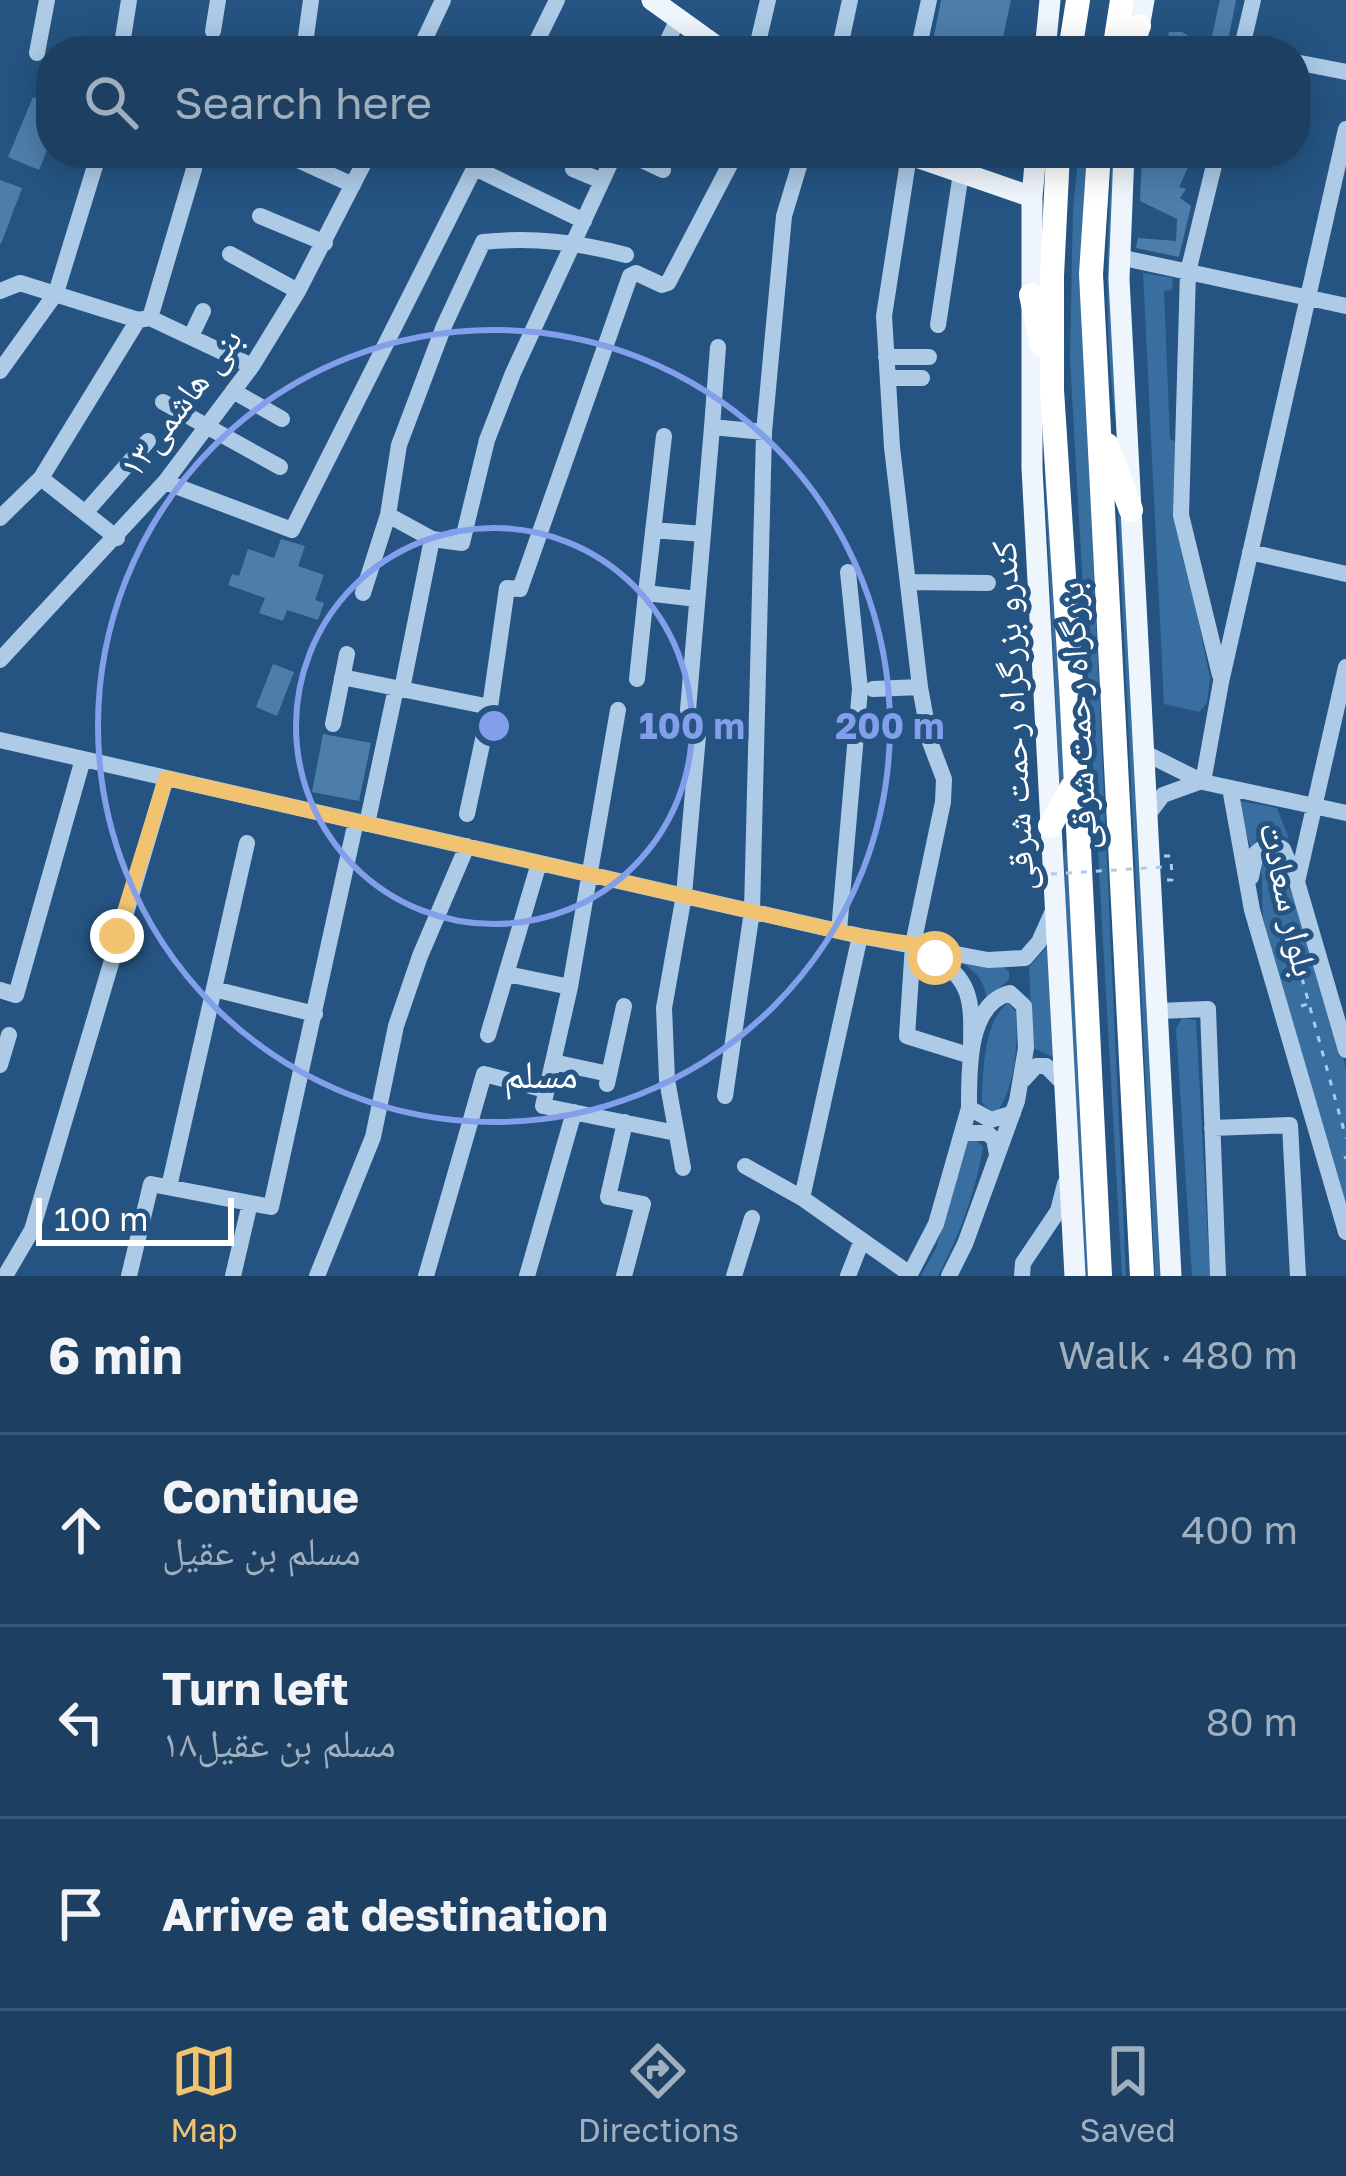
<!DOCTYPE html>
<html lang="en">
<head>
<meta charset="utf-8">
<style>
	:root { --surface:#1c3f62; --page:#294a6b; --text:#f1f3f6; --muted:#a0afbe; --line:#3a5877; --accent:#f1c371 }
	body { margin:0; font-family:"Golos Text","Noto Naskh Arabic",sans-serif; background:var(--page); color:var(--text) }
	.scale { position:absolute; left:36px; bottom:30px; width:198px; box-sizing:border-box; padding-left:12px; border:6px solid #fff; border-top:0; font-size:33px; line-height:42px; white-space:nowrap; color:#fff; -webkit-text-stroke:9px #255482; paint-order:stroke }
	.stop { position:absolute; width:36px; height:36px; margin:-27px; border:9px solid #f1c371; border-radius:50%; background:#fff }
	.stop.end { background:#f1c371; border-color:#fff; box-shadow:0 3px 12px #0008 }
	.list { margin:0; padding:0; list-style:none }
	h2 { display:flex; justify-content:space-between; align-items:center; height:156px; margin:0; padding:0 48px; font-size:51px }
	h2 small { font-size:39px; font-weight:400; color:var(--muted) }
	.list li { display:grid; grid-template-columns:78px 1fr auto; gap:36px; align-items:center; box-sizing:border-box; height:192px; padding:0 48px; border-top:3px solid var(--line) }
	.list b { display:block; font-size:45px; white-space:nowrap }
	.list p { margin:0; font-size:39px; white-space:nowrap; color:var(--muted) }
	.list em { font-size:39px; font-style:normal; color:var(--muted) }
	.icon { flex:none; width:66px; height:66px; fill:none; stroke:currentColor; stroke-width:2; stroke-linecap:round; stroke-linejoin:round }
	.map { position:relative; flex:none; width:1346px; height:1276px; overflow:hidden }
	.search { position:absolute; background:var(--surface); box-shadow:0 6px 30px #0003; left:36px; right:36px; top:36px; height:132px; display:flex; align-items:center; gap:30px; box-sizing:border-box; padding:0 42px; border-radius:48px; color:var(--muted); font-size:45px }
	.sheet { height:732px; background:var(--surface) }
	nav { display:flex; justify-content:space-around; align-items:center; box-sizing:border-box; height:168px; border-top:3px solid var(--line); background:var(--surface); font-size:33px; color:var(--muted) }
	nav a { display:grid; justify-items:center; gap:6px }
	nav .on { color:var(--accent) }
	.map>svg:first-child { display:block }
	.green { fill:#396ea0 }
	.building { fill:#4d7eab }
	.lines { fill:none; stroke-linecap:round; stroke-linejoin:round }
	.path { stroke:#adcbe7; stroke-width:3; stroke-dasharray:6 9; stroke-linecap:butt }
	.minor { stroke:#adcbe7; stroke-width:16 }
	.major { stroke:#eff5fd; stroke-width:21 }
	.highway { stroke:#fff; stroke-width:24 }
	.path-bridge { stroke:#adcbe7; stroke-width:3; stroke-dasharray:6 9; stroke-linecap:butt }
	.route { stroke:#f1c371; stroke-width:15 }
	.ring { fill:none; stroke:#839eea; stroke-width:6 }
	.labels { text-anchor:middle; stroke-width:10; stroke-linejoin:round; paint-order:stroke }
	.street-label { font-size:36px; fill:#fff; stroke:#255482 }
	.neighbourhood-label { font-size:39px; fill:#fff; stroke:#255482 }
	.centre { fill:#839eea; stroke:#255482; stroke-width:6 }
	.ring-label { font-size:36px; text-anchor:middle; font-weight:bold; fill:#839eea; stroke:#255482; stroke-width:10; stroke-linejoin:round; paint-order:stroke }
</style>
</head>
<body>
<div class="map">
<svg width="1346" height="1276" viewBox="0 0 1346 1276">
	<rect width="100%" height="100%" fill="#255482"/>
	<path class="green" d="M1079,153h8l-6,144 45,979h-4l-52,-916 3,-152z
		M1112,153h6l5,315c-20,-103 -17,-210 -11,-315z
		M1143,273l30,5 -1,12 -8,1 6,148 9,4 -4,63 35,172 -3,25 -8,9 -35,-8z
		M1039,357l5,28 20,397 -4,12z
		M1117,494l7,21 39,761h-8z
		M1240,801l37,7 12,31 -20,-9 -11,5 -6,16 -15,-47z
		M1069,834l21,442h-5l-20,-381 -1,-41z
		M1267,849l33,59 46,160v143l-83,-293 -2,-63z
		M1048,946l5,111 -20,-9 -4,-81z
		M957,960l47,7 5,5v7l-22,20c-4,-21 -11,-28 -30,-39z
		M1008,1003l8,9c2,32 0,71 -18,99l-6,1 -10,-9c1,-31 1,-81 26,-100z
		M1182,1018l14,2 14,256h-18l-16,-247z
		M977,1140l6,7c-7,44 -24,89 -45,129h-17l15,-28 32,-107z"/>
	<path class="building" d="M941,0h70l-11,51h-69z
		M1220,0h16l-10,51h-60l3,-19h13l27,17z
		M51,72v68l-12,30 -31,-13 25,-60 6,3z
		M1142,153h42l8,6 -13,28 7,2 -6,9 11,8 -12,51 -43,-9 2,-10 38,3 1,-22 -37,-18z
		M0,180l22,8 -21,56 -1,-1z
		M281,539l24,7 -7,20 26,9 -9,25 9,3 -6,17 -31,-10 -4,11 -24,-8 6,-15 -37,-13 4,-11 7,2 9,-27 26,9z
		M273,664l21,8 -17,44 -21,-9z
		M323,734l48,9 -12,58 -47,-9z"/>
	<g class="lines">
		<path class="path" d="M1164,856h7l1,24h-7
			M1035,862l-5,1 1,26 6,-1
			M1299,940l-7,2 54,196
			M1301,1006l14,-4
			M1344,1158l2,-1"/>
		<path class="minor" d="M213,31l5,-31
			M121,51l8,-51
			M304,51l7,-51
			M419,51l24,-51
			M532,51l25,-51
			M663,51l15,-32
			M756,51l12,-51
			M839,51l11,-51
			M918,51l11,-51
			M1241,51l12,-51
			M37,53l10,-53
			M1295,62l51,10
			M627,153l36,17
			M1217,153l-29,119 -7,243 39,160
			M909,155l-25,161 8,131 28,240 10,55 14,37 -1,23 -30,142 -6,92 64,20c0,-49 6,-75 -41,-102
			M300,161l53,24
			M475,168l109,53
			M573,169l29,12
			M260,216l65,27
			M230,254l68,37
			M1119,257l227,49
			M0,291l20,-8 118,37 12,-2 102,48
			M150,318l44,-149
			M938,325l23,-152
			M192,334l11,-23
			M886,357h43
			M0,371l56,-78 43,-140
			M888,378h34
			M233,391l49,28
			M163,402l117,65
			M712,427l6,-80
			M664,436l-18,157 51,6
			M41,478l76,60
			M165,482l127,48 190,-377
			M85,513l63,-72
			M388,515l44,24
			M0,518l41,-40 97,-158
			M653,530l50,4
			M1250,552l96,22
			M908,582l80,1
			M363,593l25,-78 11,-70 45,-119 39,-84c51,-5 93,0 143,13
			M0,660l165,-178 87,-116 46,-75 71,-138
			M1346,667l-49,215 49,168
			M342,677l148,30
			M637,679l9,-86
			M402,689l30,-150 30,4 25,-103 26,-67 102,-220
			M873,689l47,-2
			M618,710l-48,277 -27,119 133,27
			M688,710l24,-283 52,5
			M333,724l14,-70
			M0,740l860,196 128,24 37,-2 14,-16 13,-29
			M1145,753l58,29 143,31
			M1203,782l18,-100 125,-553
			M1230,788l22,122 94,322
			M467,814l23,-107 17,-119 13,1 110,-313 6,-3 26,12 6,-2 68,-130
			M1147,816l16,-21 36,-13
			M367,824l29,-136
			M1251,877l5,-24 14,-11 13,7 14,33
			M839,931l21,-242 -12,-117
			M507,974l63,13
			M214,989l101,25
			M0,990l16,5 67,-236
			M1158,1011l50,-2 10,267
			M488,1035l51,-172
			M553,1062l56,12
			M0,1065l9,-30
			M1023,1080l13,-14h10l19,19
			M607,1084l17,-78
			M725,1096l27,-185 12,-479 20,-216 19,-63
			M1212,1128l78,-3 8,151
			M962,1133h25l7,6 3,15
			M745,1166l57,32 108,76
			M683,1168l-16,-88 -3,-72 20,-113 15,-171
			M169,1187l78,-344
			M802,1198l58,-262
			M5,1276l27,-46 134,-452
			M129,1276l22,-92 120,23 85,-386
			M233,1276l17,-73
			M317,1276l56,-139 23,-111 24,-70 47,-110
			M426,1276l58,-202 62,16
			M527,1276l47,-164
			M624,1276l19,-72 -35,-7 17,-75
			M734,1276l18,-58
			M848,1276l14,-36
			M909,1276l27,-52 33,-116
			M949,1276l16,-32 52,-143 9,-53 -2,-42 -14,-13c-43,11 -41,78 -41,115l22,12 22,-7
			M1022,1276l1,-13 35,-52 7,-27"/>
		<path class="major" d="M652,0l71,51
			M1137,39l7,-39
			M1045,51l5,-51
			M905,153l127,44
			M1036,153l-4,44v271l43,808
			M1124,153l-5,126 52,997
			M940,165l51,-12"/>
		<path class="highway" d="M1070,51l8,-51
			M1114,51l8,-51
			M1125,51l14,-25
			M1058,153l-6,123v114l19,295 29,591
			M1099,153l-8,121 51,1002
			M1031,295l11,50
			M1107,445l24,65
			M1050,826l22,-39"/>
		<path class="path-bridge" d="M1036,875l127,-8"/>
	</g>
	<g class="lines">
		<path class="route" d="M117,936l49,-158 694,158 53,8 22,14"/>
	</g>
	<g class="ring">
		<circle cx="494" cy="726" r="198"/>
		<circle cx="494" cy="726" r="396"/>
	</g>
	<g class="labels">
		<g class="street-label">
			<text transform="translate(180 402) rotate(-53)" y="13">بنی هاشمی۱۳</text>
			<text transform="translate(1012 716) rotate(-93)" y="13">کندرو بزرگراه رحمت شرقی</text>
			<text transform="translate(1077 716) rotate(-93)" y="13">بزرگراه رحمت شرقی</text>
			<text transform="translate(1289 899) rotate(77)" y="13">بلوار سعادت</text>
		</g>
		<g class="neighbourhood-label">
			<text x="541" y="1088">مسلم</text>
		</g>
	</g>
	<circle cx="494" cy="726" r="18" class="centre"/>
	<g class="ring-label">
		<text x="692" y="739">100 m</text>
		<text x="890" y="739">200 m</text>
	</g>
</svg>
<div class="scale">100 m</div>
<div class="stop" style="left:935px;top:958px"></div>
<div class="stop end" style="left:117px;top:936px"></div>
<div class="search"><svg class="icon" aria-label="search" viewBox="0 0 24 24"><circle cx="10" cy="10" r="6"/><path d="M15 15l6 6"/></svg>Search here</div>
</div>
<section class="sheet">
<h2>6 min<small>Walk · 480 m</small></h2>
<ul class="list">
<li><svg class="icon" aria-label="ahead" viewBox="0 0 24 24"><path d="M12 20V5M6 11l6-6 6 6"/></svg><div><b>Continue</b><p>مسلم بن عقیل</p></div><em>400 m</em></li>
<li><svg class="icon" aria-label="left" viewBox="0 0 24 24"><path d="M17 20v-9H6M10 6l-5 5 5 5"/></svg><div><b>Turn left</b><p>مسلم بن عقیل۱۸</p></div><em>80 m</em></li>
<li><svg class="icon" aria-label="arrive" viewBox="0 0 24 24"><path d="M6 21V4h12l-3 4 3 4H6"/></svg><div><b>Arrive at destination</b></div></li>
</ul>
</section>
<nav>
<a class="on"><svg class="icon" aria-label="map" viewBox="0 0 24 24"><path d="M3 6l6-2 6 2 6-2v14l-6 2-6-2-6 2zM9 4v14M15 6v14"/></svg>Map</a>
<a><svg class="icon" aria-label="directions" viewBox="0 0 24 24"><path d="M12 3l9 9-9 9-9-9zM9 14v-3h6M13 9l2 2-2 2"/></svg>Directions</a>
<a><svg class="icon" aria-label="saved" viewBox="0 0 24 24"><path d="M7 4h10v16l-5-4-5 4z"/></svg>Saved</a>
</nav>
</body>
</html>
